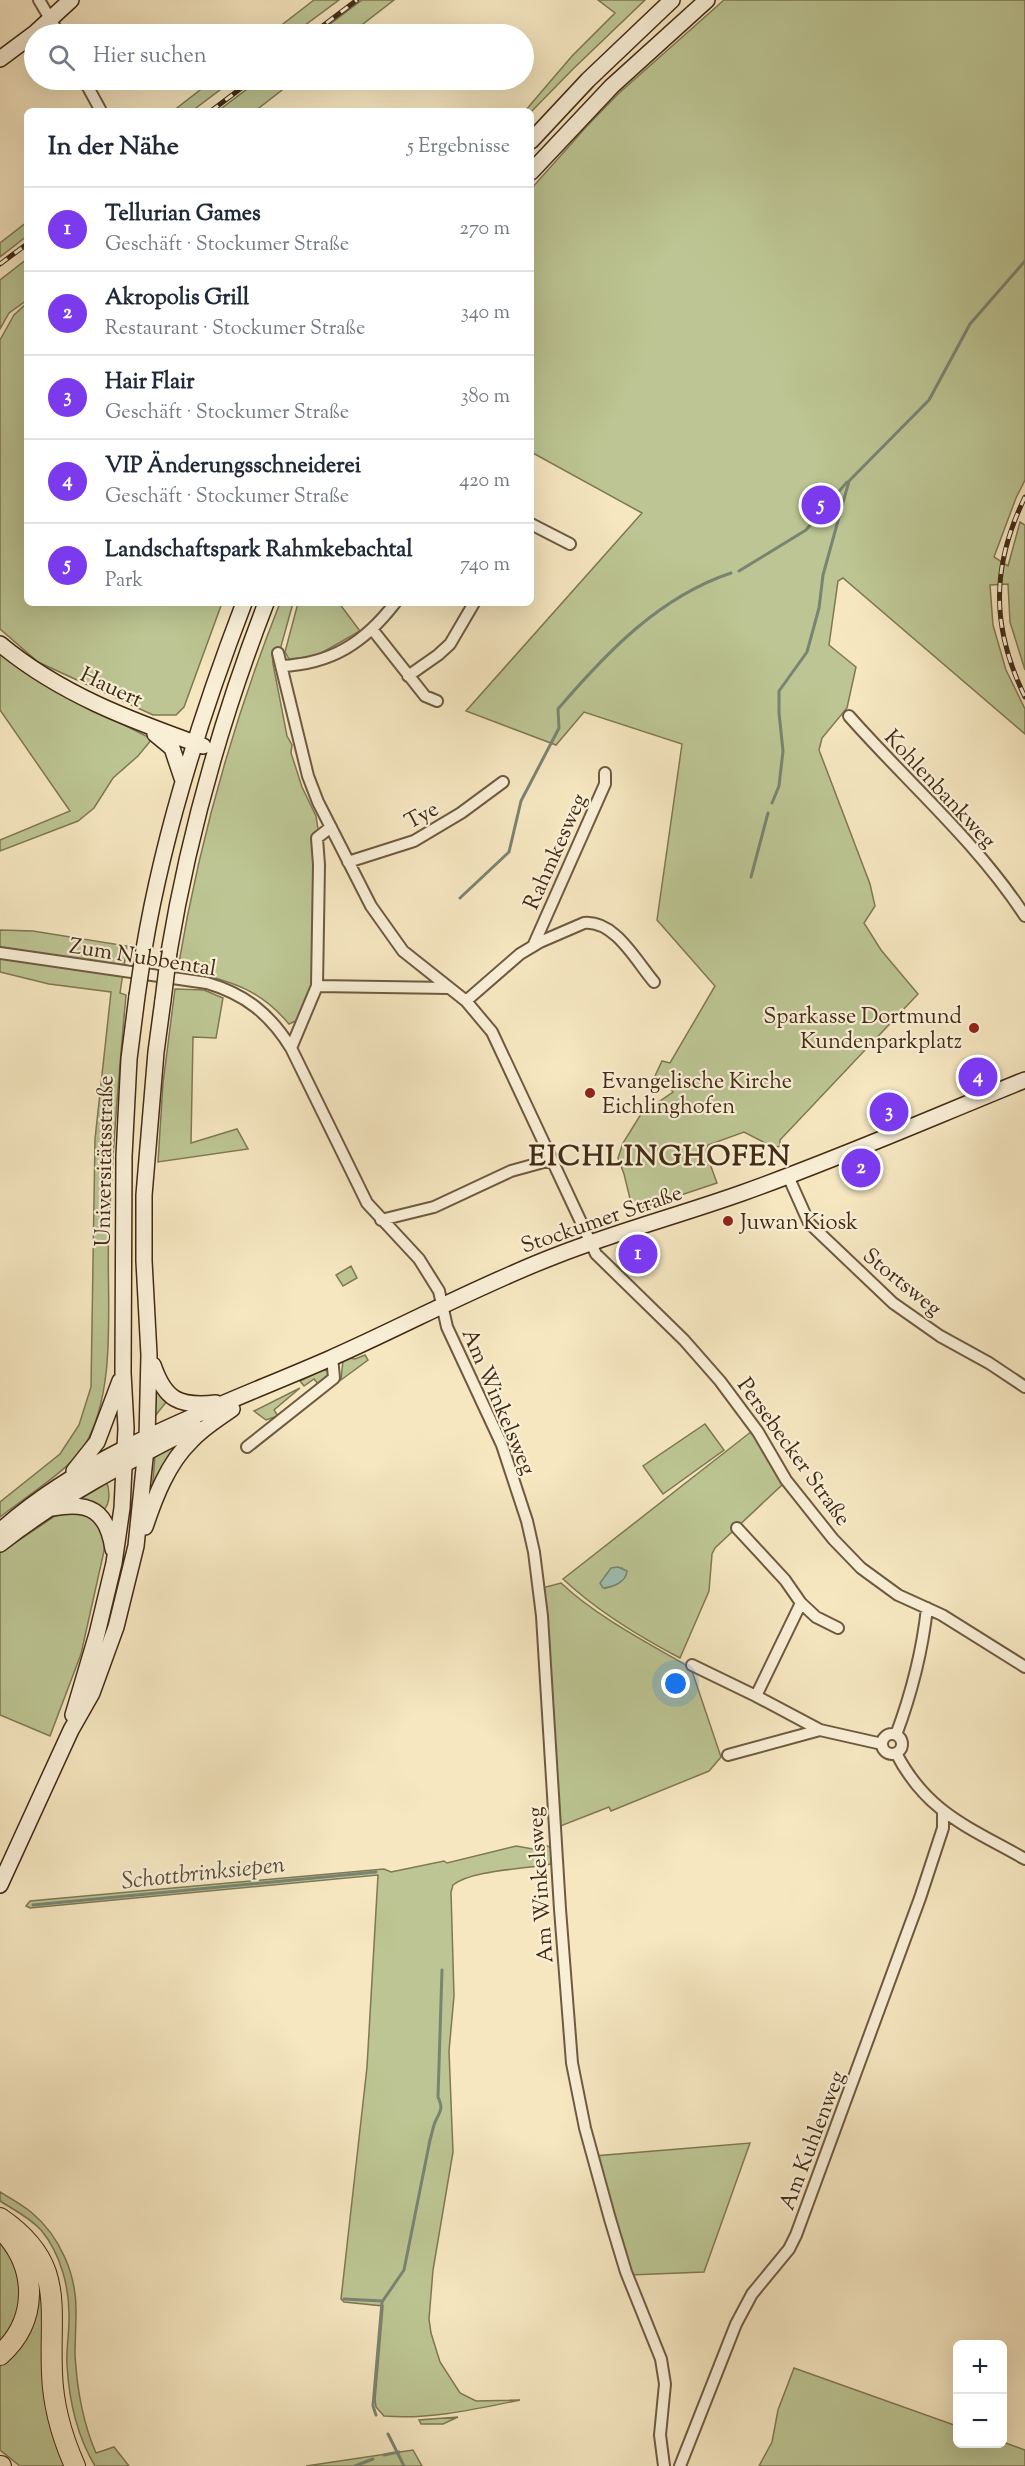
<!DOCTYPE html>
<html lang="de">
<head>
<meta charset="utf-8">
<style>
	:root { --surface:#fff; --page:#f6f6f7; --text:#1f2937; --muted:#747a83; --line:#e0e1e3; --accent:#7c3aed }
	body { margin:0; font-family:"Sorts Mill Goudy",serif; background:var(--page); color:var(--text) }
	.controls { position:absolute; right:18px; bottom:18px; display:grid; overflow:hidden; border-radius:9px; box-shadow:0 6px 24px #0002 }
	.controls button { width:54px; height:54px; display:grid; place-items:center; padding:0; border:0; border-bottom:2px solid var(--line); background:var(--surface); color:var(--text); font:30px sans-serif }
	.you { position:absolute; left:676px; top:1684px; width:21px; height:21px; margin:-15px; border:4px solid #fff; border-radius:50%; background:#1a73e8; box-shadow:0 0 0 9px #1a73e833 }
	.badge { display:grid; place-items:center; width:39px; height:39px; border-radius:50%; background:var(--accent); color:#fff; font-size:20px; font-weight:700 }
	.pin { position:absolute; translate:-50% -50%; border:3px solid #fff; box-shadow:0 2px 6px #0006 }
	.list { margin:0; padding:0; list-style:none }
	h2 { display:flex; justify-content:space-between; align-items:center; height:78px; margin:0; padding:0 24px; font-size:26px }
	h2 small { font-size:20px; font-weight:400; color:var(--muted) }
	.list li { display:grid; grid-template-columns:39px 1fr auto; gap:18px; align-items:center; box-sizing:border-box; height:84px; padding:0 24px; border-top:2px solid var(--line) }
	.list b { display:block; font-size:22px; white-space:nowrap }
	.list p { margin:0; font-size:20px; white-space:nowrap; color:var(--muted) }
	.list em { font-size:20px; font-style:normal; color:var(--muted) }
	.icon { flex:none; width:33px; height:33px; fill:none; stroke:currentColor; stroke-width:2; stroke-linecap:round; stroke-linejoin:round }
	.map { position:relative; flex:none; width:1025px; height:2466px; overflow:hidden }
	.search { position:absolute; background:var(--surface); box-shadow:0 6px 24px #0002; left:24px; top:24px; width:510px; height:66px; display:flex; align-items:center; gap:15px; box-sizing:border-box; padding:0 21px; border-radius:33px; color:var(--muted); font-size:22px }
	.panel { position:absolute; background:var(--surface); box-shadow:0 6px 24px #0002; left:24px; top:108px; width:510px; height:498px; border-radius:9px }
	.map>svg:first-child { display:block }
	.green { fill:#bcc593; stroke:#7f7854; stroke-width:1.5; fill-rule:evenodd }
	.water { fill:#9dc0b2; stroke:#798473; stroke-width:1.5 }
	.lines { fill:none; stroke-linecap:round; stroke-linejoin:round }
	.stream { stroke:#798473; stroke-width:3 }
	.street-casing { stroke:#6f5a40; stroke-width:14 }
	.secondary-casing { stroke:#422b15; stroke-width:18 }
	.highway-casing { stroke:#422b15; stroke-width:22 }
	.street { stroke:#f9efd7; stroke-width:10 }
	.secondary { stroke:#f9efd7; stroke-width:15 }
	.highway { stroke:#f6e7c1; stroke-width:20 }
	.rail-casing { stroke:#422b15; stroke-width:5 }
	.rail { stroke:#f9efd7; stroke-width:3; stroke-dasharray:9; stroke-linecap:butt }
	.secondary-bridge-casing { stroke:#422b15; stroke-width:18; stroke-linecap:butt }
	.secondary-bridge { stroke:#f9efd7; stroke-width:15 }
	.poi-dot { fill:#8f2418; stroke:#f9efd7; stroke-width:2 }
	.labels { text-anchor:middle; stroke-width:4.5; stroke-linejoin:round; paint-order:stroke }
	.street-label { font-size:22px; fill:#422b15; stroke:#f9efd7 }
	.poi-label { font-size:22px; fill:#422b15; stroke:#f9efd7; text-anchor:start }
	.water-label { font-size:24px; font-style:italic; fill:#59503c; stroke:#f9efd7 }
	.district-label { font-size:28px; font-weight:bold; letter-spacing:1.5px; fill:#422b15; stroke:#f9efd7 }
</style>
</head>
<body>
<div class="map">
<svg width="1025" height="2466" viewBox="0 0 1025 2466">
	<rect width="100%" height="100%" fill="#f6e7c1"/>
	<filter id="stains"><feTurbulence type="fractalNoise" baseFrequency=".00333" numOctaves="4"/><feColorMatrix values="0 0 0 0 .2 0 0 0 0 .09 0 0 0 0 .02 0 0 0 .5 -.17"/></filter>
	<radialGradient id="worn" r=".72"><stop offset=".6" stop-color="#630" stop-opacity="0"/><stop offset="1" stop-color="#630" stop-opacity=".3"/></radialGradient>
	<path class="green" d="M314,0h25l-46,34h-23z
		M362,0h32l-44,34h-33z
		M598,0h47l-72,69 -42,43 -6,-1 47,-55 43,-43z
		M724,0h301v480l-9,18 -22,59 14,9 12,-44 5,3v145l-15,-48 -2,-38 -18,1 3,40 13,45 19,39v25l-182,-156 -5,3 -9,64 27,22 -9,41 -25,30 -3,12 51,134 5,22 -11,17 17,27 37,44 -138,146v6l-5,2 -31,-16 -36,13 -2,8 11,30 -84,28 -9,-37 -6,-16 5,-15 18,-29 32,-22 -11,-14h-8l8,-17 8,2 45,-77 -58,-66 25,-176 -98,-32 -28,33 -90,-34 176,-198 -111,-61v-263l56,-63 31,-32z
		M213,80h20l-41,31h-19z
		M259,80h36l-40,31h-37z
		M27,222v14l-27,21v-14z
		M27,259v41l-18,13 -9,16v-49z
		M27,303v300h195l-38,104 -8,8h-23l-115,-53 -38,-33v-289l14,-25z
		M280,603h13l-13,47 -8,3 1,11 14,72 5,9 -1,8 11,34 14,29 2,13 -3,9 -2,151 -15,31 -9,4c-33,-39 -63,-43 -111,-56 21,-126 55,-247 102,-365z
		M298,603h41l21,28 -44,25 -27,3 -4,-7z
		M0,652l57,39 95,48 -14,17 -25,22 -19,30 -16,13 -78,30v-11l70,-29 -70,-101z
		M0,930l33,1 94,15 -7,47 6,2c-7,77 -13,153 -17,230 -4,69 11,164 -26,223 -12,20 -63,53 -83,69v-15l60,-48 19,-29 12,-38 4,-248 16,-147 -62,-8 -49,-12z
		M175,989l29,1 19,8 -7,40 -23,-1 -2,106 46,-14 11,20 -90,13 5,-79z
		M351,1266l6,12 -14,8 -7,-11z
		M365,1355l3,5 -27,20 2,-20 7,-2 5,1z
		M322,1370l7,1 1,3 -11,11 -5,-6 -10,7 -4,-5z
		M156,1386l11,15 -12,15v-2z
		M300,1388l-26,22 4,6 -12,4 -12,-9z
		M705,1424l19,26 -61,44 -20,-28z
		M752,1431l31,53 -68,64 -3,6 -3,37 -29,67c-42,-22 -83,-47 -117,-79zM622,1568l4,7c-4,8 -12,10 -20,13z
		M171,1447l4,5 -23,39 3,-35z
		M106,1480c4,10 5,23 -3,31l-27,-11z
		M79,1511c19,11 28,17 25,40l-23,103 -31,82 -50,-21v-162l55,-37z
		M561,1583c36,34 87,60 130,85l30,89 -12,14 -98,40 -2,-4 -51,20 -16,-239z
		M540,1843l12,5 -1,16c-25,5 -80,6 -98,21l-2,7 3,104 -5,55 4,101 -20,118 -4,49 2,14 9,29 20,31 16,8 44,-1c-44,9 -91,20 -136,16l-8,-9 -1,-7 8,-94 -39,-4 -3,-3 26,-232 11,-192 -348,33 -4,-2 4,-5 354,-32 7,3 53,-11 3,2 69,-17 17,3z
		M750,2143l-46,129 -74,3 -36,-119z
		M0,2192c10,6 21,12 31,20 29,24 46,63 45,101 0,14 -1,28 -1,42 2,34 7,66 21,98l18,-6 15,19h-34c-18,-30 -26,-66 -28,-101 -1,-15 2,-30 2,-45 1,-31 -8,-66 -28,-90 -12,-13 -27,-20 -41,-29z
		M0,2242l38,23 32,201h-50l-20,-16z
		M794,2368l163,58 1,18h44l1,-2 22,8v16h-266l13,-24 6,-32z
		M458,2417l-15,7h-22l-2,-4z
		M413,2450l9,16h-116z"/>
	<path class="water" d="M618,1567l9,4c-1,11 -13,16 -24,17l-3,-5 11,-15z"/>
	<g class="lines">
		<path class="stream" d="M739,571l67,-41 41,-48
			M772,803l7,-17 4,-35 -4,-38v-22l28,-39 12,-44 4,-33 26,-94 80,-81 41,-76 55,-63
			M751,877l17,-64
			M460,898l49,-46 12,-51 38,-73 -1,-19c48,-56 101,-112 173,-136
			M33,1905l343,-33
			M344,2299l38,2
			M376,2415l-3,-9 9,-104 22,-32 26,-130c2,-6 3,-14 6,-20 5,-10 7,-12 2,-23l4,-127
			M388,2434l16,32
			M384,2455l15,-3
			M355,2466l18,-7"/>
		<defs>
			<path id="street" d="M39,0l20,34
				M84,80l17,31
				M531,524l39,20
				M372,629l53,67 12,5
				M278,653l30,123 10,26 53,104 32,45 63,50 26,31 104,222 88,86 36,41 38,51 28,48 47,59 28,29 37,27 44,20 83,52
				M281,666c51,-2 84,-24 114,-63
				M408,676l30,-21 12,-11 24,-41
				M849,716c59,67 127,125 176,200
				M348,862l66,-21 47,-28 42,-31
				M534,944l71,-160v-11
				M0,953l207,30c38,11 63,31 84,65l76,155 52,56 20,32 8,36 55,118 25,76 7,31 8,64 18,293 12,154 13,65 25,91 16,53 35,87 4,25 -5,51 4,31
				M317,986l132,2
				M466,1001l54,-47 20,-12 44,-19c31,-3 52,38 70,59
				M291,1048l26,-62 2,-121 -2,-27 14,-11
				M788,1176l21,47 84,80 47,33 49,27 36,24
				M381,1220l53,-13 77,-36 40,-11
				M247,1447l87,-69 -2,-21
				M737,1528l48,52 16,23 15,14 22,11
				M692,1665l64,31 64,34 62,14
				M756,1696l45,-93
				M882 1744a10 10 0 1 1 20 0a10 10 0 1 1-20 0Z
				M896,1735c16,-43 26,-81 31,-127
				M896,1753c31,60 73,74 129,106
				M728,1755l92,-25
				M680,2466l56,-142 16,-30 37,-45 7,-14 124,-337 23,-70v-15"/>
			<path id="secondary" d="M0,59l35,-26 36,-33
				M531,141l57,-61 84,-80
				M531,172l81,-86 95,-86
				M0,644c60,50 130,76 203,102
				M155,734l17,14 10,30
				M144,949c20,-119 57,-234 100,-346
				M169,952c20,-120 53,-235 97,-349
				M153,1365c12,35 26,42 63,38
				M74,1471l23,-29 23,-61
				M53,1508c37,-7 54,3 60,41
				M145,1527c10,-30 23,-64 46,-86 12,-13 27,-22 41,-32
				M0,1531c90,-81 219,-124 329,-172 75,-33 148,-73 226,-103 61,-24 125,-41 187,-63 96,-34 189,-75 283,-113
				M0,1544c61,-48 127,-82 195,-117
				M73,1715l24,-81 17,-71 8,-55 4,-80 -3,-55 1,-217 5,-97 8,-63
				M0,1885l71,-155 21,-37 24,-66 20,-81 11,-107 2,-84 -5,-94v-66l12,-143 7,-52"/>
			<path id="highway" d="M0,2218c66,45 49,87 52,155 1,32 10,64 23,93
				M0,2355c38,-34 38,-86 4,-123
				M0,2466h1"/>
		</defs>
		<use href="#street" class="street-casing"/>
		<use href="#secondary" class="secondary-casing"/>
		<use href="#highway" class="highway-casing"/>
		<use href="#street" class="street"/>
		<use href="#secondary" class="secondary"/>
		<use href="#highway" class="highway"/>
		<defs>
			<path id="rail" d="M312,34l45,-34
				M211,111l41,-31
				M0,264l27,-20
				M1025,497c-34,70 -34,130 0,200"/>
		</defs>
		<use href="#rail" class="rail-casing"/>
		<use href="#rail" class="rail"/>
		<defs>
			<path id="secondary-bridge" d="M137,996l7,-47
				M163,1000l6,-48"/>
		</defs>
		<use href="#secondary-bridge" class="secondary-bridge-casing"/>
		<use href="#secondary-bridge" class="secondary-bridge"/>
	</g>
	<g class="poi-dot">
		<circle cx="974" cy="1028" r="6"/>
		<circle cx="590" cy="1093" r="6"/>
		<circle cx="728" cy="1221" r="6"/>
	</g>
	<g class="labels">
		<g class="street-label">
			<text transform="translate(112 686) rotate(25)" y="8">Hauert</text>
			<text transform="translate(941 788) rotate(47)" y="8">Kohlenbankweg</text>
			<text transform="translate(421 814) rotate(-29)" y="8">Tye</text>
			<text transform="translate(554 851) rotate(-66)" y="8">Rahmkesweg</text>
			<text transform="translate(143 956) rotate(9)" y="8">Zum Nubbental</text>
			<text transform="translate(103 1161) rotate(-89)" y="8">Universitätsstraße</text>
			<text transform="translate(601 1218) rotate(-19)" y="8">Stockumer Straße</text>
			<text transform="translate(903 1281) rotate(39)" y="8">Stortsweg</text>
			<text transform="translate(500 1401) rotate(67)" y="8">Am Winkelsweg</text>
			<text transform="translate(795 1451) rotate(54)" y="8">Persebecker Straße</text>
			<text transform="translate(539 1885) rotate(-94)" y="8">Am Winkelsweg</text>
			<text transform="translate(811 2140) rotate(-69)" y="8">Am Kuhlenweg</text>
		</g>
		<g class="poi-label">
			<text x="962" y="1023" text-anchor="end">Sparkasse Dortmund<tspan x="962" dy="25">Kundenparkplatz</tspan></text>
			<text x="602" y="1088">Evangelische Kirche<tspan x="602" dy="25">Eichlinghofen</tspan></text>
			<text x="740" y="1229">Juwan Kiosk</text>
		</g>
		<g class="water-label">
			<text transform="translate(203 1872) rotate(-6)" y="8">Schottbrinksiepen</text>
		</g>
		<g class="district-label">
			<text x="660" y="1165">EICHLINGHOFEN</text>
		</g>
	</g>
	<rect width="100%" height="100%" filter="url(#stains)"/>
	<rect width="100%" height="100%" fill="url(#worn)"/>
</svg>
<div class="controls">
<button>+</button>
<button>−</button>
</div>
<div class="you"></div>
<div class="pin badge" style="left:638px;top:1254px">1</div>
<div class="pin badge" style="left:861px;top:1168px">2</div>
<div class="pin badge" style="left:889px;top:1112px">3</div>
<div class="pin badge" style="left:978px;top:1077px">4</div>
<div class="pin badge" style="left:821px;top:505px">5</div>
<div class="search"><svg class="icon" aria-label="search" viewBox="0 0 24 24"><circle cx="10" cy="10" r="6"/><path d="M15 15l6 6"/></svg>Hier suchen</div>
<section class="panel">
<h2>In der Nähe<small>5 Ergebnisse</small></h2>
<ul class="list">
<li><span class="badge">1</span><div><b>Tellurian Games</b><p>Geschäft · Stockumer Straße</p></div><em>270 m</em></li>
<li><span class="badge">2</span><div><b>Akropolis Grill</b><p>Restaurant · Stockumer Straße</p></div><em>340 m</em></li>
<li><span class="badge">3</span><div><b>Hair Flair</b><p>Geschäft · Stockumer Straße</p></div><em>380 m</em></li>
<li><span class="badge">4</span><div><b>VIP Änderungsschneiderei</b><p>Geschäft · Stockumer Straße</p></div><em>420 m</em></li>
<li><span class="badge">5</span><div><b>Landschaftspark Rahmkebachtal</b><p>Park</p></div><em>740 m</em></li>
</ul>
</section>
</div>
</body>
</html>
